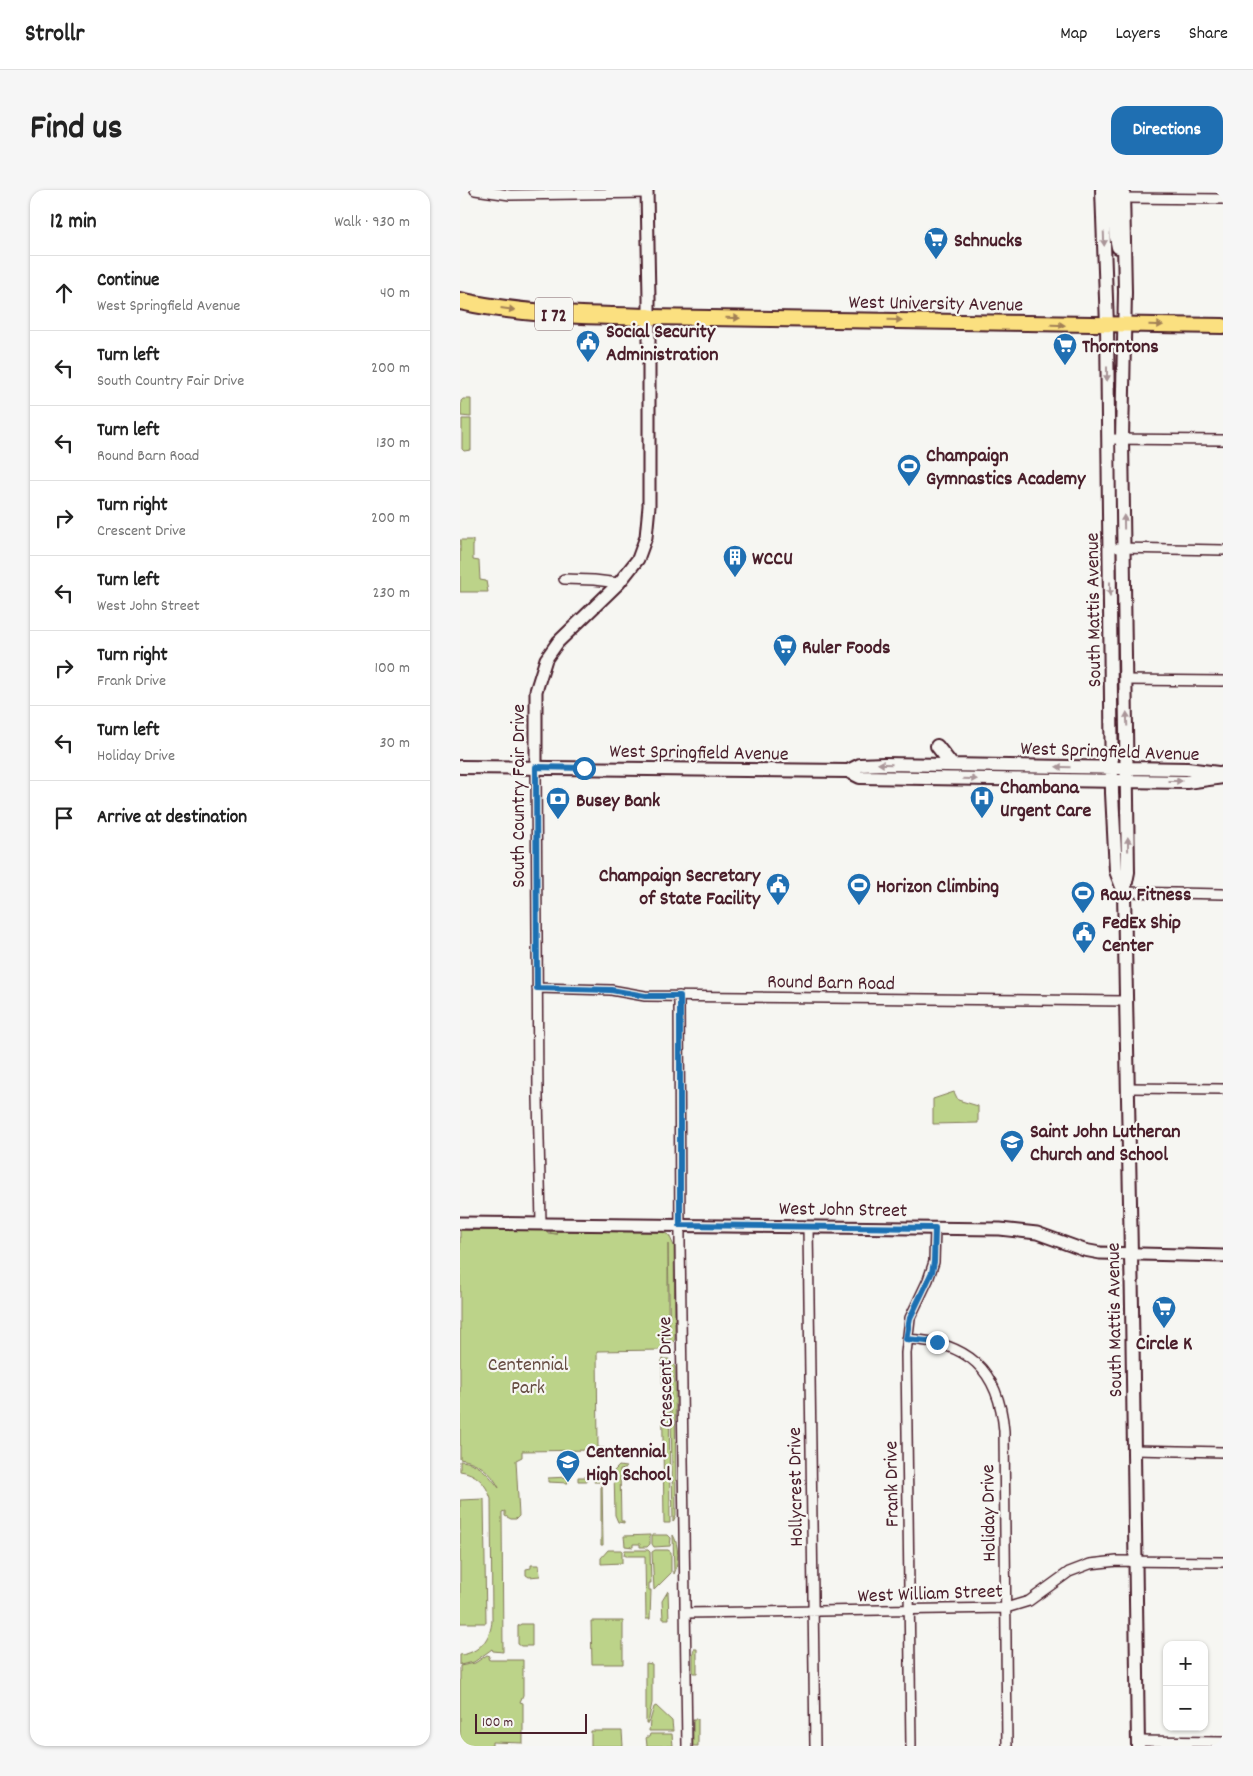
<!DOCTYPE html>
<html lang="en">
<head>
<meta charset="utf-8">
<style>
	:root { --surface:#fff; --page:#f6f6f6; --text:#222; --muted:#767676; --line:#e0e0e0; --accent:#1f6fb2 }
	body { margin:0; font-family:Dekko,sans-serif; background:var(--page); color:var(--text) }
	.controls { position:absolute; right:15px; bottom:15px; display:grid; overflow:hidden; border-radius:10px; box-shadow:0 1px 4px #0004 }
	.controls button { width:45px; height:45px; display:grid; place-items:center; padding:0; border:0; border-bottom:1px solid var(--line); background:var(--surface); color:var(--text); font:25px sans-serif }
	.scale { position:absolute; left:15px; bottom:12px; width:112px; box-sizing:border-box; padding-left:5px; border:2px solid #4a1f2b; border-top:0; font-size:14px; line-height:18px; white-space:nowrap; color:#4a1f2b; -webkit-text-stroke:4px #f6f6f2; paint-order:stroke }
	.stop { position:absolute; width:15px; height:15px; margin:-11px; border:4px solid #1f6fb2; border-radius:50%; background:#fff }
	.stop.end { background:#1f6fb2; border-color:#fff; box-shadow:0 1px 5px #0008 }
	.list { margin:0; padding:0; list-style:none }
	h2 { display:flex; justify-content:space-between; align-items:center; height:65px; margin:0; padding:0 20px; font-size:21px }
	h2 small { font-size:16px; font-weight:400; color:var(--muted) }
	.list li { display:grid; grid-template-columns:32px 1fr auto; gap:15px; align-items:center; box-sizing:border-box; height:75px; padding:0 20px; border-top:1px solid var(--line) }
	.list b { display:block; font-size:19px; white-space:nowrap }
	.list p { margin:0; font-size:16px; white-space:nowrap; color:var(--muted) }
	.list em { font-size:16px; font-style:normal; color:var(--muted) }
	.icon { flex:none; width:28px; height:28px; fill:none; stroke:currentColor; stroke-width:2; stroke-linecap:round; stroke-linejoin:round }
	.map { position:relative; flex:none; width:763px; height:1556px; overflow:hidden; border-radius:15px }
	header { display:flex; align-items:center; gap:30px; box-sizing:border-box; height:70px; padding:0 25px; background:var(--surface); border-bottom:1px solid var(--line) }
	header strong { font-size:24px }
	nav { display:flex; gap:28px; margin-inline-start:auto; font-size:18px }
	.intro { display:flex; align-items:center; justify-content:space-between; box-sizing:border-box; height:120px; padding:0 30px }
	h1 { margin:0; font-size:35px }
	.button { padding:12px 22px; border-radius:15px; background:var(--accent); color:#fff; font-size:18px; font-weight:700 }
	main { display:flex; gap:30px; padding:0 30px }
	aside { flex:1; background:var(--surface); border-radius:15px; box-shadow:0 1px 4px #0004 }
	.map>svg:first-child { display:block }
	.green { fill:#bcd389; stroke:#83795a }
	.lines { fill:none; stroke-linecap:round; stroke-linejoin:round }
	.minor-casing { stroke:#4a1f2b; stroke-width:12 }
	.tertiary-casing { stroke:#4a1f2b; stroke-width:15 }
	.secondary-casing { stroke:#4a1f2b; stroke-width:16 }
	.primary-casing { stroke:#4a1f2b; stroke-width:18 }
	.motorway-casing { stroke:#4a1f2b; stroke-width:20 }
	.minor { stroke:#f6f6f2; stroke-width:9 }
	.tertiary { stroke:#f6f6f2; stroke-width:11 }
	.secondary { stroke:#f6f6f2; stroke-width:12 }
	.primary { stroke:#fbe080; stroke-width:14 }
	.motorway { stroke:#fbe080; stroke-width:16 }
	.oneway { fill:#a99598 }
	.oneway2 { fill:#a28056 }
	.route { stroke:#1f6fb2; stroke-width:6 }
	.labels { text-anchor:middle; stroke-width:4.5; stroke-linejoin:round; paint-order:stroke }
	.shield { fill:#f6f6f2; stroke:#7e6067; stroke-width:1 }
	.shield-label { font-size:19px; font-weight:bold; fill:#4a1f2b }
	.poi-label { font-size:20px; font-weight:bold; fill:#4a1f2b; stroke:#f6f6f2; text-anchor:start }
	.street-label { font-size:20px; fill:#4a1f2b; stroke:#f6f6f2 }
	.park-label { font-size:20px; fill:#664c42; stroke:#f6f6f2 }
</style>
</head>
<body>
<header>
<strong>Strollr</strong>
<nav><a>Map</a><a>Layers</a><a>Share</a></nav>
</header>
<div class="intro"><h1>Find us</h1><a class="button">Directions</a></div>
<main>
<aside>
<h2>12 min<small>Walk · 930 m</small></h2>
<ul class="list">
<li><svg class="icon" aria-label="ahead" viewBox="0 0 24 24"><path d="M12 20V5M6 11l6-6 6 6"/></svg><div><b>Continue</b><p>West Springfield Avenue</p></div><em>40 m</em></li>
<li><svg class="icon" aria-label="left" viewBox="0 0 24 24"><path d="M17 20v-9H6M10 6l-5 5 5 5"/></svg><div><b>Turn left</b><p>South Country Fair Drive</p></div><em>200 m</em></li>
<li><svg class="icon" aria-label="left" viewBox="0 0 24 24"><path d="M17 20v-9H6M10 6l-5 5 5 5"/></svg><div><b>Turn left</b><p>Round Barn Road</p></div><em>130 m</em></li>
<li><svg class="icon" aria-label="right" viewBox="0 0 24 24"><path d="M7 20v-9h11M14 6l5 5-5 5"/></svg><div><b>Turn right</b><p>Crescent Drive</p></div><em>200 m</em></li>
<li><svg class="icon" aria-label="left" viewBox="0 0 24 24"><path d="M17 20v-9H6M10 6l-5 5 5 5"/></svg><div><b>Turn left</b><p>West John Street</p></div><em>230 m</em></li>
<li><svg class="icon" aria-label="right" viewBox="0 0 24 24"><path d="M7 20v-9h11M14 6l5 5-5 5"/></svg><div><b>Turn right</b><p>Frank Drive</p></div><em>100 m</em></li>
<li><svg class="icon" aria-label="left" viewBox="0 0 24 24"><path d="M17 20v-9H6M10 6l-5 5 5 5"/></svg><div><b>Turn left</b><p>Holiday Drive</p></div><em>30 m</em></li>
<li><svg class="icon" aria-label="arrive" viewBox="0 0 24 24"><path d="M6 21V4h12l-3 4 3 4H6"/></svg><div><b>Arrive at destination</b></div></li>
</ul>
</aside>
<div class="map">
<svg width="763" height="1556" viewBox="0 0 763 1556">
	<rect width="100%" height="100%" fill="#f6f6f2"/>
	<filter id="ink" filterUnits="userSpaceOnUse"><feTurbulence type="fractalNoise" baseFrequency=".02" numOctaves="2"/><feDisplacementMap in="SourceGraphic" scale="10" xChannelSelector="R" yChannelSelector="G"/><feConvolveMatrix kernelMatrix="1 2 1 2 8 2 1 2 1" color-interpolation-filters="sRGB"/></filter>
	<g filter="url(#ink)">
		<path class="green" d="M3,209h8v18l-10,-1v-15z
			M2,229h9v31l-7,1 -2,-2z
			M0,350h13v20l6,1 1,19 6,1 2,11h-28z
			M494,902l4,8 20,6v17l-45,1v-25z
			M0,1040h88v3l9,1 -7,-1v-2l112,1 7,3 5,11 1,93 -5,8 -2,-103v104l-6,2 -65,1 1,96 6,1 -1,6 -2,2 -4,1 -1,-7 -74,1v6l-6,3 3,56 -3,3h-5l-6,-3v-5l-3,1 1,140 -10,-1 -1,-2 -18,13 -14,3v-10c19,-2 31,-16 32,-35l-1,-121c-5,-16 -15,-26 -31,-28v-10c19,1 29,14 39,27 -8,-17 -21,-26 -39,-29z
			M204,1169h5l1,164h-6l-2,-163z
			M210,1170l5,7 1,148 -3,7z
			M159,1276l7,1 -1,2 -5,1 1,51h3v2l-6,-1 -3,-7 -1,-44z
			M108,1287v6l-20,-1v-4z
			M118,1287h21l3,3 1,65h-2v-63h-7v-4h-7v3h-9z
			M24,1309l2,124h-26v-123z
			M190,1345v9l-3,3h-7v-3h-7v3l-8,-1 -1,-10z
			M192,1345h16l3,3 -1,8 -16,1 -2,-3z
			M213,1345c6,9 6,29 1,39z
			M148,1360h14v13l-21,1v-6z
			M165,1360h23l2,2 1,31h-2v7h2l-1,29h-4l-1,-63h-19l-2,-1z
			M195,1360h13l3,2v21l-17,17 -2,-38z
			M71,1375h8l1,11 -11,1 -3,-2v-6l5,-1z
			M208,1401l1,28h-6l-1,-18z
			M131,1431h32v43h-31z
			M61,1434h11v22h-11l-3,-2v-18z
			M234,1459h3v24h-4v-20z
			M27,1465l3,1 -2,3 2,1h33v35l-3,7 3,1v40l-31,-1v4h-32v-80l15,-3z
			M186,1473l6,1v39l-4,20h-2z
			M196,1516l16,15 1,10h-24l1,-10 4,-14z
			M233,1529h5v27h-5z
			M131,1541h31l1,15h-32z
			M190,1544h22l1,12h-26l-1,-9h3z"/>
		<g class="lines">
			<defs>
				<path id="minor" d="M15,0l35,5 137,-2
					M663,8l100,1
					M648,249l115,1
					M658,358l105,2
					M104,389l30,1 25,3
					M665,490l98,1
					M76,577l2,330 3,126
					M664,702l99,2
					M77,798l74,2 34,6 480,5
					M219,806l1,247 7,503
					M667,898l96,1
					M348,1037l7,519
					M447,1149c60,3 92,30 97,92l3,315
					M674,1260l89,2
					M226,1423l320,-5 23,-7 40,-29 21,-8 27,-3 106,1
					M677,1551l86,1
					M451,1556l-5,-393 4,-35 18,-38 6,-18 1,-34"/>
				<path id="tertiary" d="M76,577v-76l10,-32 12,-17 61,-59 19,-24 8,-22 3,-31v-207l-2,-109
					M0,1033l540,6 37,4 47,17 16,3 123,3"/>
				<path id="secondary" d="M642,0l5,135 5,468 4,78 8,21
					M653,0l3,47 2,10
					M663,0l2,102 -3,147 6,433 -4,20 8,414 6,440
					M477,556l15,19
					M0,577l388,4 12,6 327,5 36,-5
					M388,581l12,-6 24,-1 303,5 31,4"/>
				<path id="primary" d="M189,127l574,9"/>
				<path id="motorway" d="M0,111c62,14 126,14 189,16"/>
			</defs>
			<use href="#minor" class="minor-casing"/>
			<use href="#tertiary" class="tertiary-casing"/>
			<use href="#secondary" class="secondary-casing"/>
			<use href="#primary" class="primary-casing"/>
			<use href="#motorway" class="motorway-casing"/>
			<use href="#minor" class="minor"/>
			<use href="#tertiary" class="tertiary"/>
			<use href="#secondary" class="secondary"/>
			<use href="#primary" class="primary"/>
			<use href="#motorway" class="motorway"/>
		</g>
		<defs><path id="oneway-solid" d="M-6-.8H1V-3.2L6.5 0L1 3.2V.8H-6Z" transform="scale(1.25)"/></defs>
		<g class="oneway">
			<use href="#oneway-solid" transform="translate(644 49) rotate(88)"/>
			<use href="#oneway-solid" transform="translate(647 184) rotate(90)"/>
			<use href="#oneway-solid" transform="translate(664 332) rotate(-91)"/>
			<use href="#oneway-solid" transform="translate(650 399) rotate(90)"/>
			<use href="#oneway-solid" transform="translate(667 529) rotate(-92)"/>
			<use href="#oneway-solid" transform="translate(425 574) rotate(-179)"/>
			<use href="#oneway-solid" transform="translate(603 577) rotate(-179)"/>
			<use href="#oneway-solid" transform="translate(510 589) rotate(1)"/>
			<use href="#oneway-solid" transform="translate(715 591)"/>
			<use href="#oneway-solid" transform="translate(668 654) rotate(-91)"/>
		</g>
		<g class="oneway2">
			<use href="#oneway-solid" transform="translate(48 119) rotate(8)"/>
			<use href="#oneway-solid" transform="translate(273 128) rotate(1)"/>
			<use href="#oneway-solid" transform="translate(435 130) rotate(1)"/>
			<use href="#oneway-solid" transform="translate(598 135) rotate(1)"/>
			<use href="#oneway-solid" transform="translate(696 135) rotate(1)"/>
		</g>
	</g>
	<g class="lines" filter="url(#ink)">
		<path class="route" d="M124,578l-48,-1 1,221 74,2 34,6h35v229l255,3 -1,34 -2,10 -22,46 -4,21 31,3"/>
	</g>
	<defs>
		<symbol id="supermarket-pin" viewBox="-11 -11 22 30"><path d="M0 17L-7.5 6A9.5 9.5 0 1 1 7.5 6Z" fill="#1f6fb2" stroke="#f6f6f2"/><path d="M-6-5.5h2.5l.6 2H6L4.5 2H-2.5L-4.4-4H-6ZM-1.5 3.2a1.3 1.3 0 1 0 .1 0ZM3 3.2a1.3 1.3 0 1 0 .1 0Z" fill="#fff"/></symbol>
		<symbol id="civic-pin" viewBox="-11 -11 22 30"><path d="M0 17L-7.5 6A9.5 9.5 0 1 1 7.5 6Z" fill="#1f6fb2" stroke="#f6f6f2"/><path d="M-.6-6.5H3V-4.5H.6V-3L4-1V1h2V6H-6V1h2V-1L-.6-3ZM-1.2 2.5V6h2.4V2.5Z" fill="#fff"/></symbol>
		<symbol id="stadium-pin" viewBox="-11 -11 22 30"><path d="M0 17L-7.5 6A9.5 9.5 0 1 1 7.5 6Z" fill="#1f6fb2" stroke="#f6f6f2"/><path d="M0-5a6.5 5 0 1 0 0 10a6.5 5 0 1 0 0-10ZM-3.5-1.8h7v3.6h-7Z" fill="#fff"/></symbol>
		<symbol id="building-pin" viewBox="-11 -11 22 30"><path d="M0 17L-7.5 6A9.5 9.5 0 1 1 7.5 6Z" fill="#1f6fb2" stroke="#f6f6f2"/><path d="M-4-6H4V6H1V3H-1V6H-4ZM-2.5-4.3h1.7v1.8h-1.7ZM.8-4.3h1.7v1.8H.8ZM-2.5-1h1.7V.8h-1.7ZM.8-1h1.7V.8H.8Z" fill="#fff"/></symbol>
		<symbol id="hospital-pin" viewBox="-11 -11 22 30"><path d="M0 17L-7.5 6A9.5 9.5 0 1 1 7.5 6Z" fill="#1f6fb2" stroke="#f6f6f2"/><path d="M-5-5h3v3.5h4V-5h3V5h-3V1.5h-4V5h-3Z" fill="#fff"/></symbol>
		<symbol id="bank-pin" viewBox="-11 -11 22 30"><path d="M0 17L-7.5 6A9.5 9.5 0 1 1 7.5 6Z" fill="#1f6fb2" stroke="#f6f6f2"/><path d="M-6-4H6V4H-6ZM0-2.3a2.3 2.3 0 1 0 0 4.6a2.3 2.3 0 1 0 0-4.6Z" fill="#fff"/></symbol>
		<symbol id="school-pin" viewBox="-11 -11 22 30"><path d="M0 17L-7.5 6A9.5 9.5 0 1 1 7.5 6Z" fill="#1f6fb2" stroke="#f6f6f2"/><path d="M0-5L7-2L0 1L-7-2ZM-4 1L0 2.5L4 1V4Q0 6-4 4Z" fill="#fff"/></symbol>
	</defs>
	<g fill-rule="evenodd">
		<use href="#supermarket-pin" x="462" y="35" width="28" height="38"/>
		<use href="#civic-pin" x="114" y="138" width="28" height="38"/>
		<use href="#supermarket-pin" x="591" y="141" width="28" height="38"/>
		<use href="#stadium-pin" x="435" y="262" width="28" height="38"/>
		<use href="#building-pin" x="261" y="353" width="28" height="38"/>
		<use href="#supermarket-pin" x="311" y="442" width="28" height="38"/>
		<use href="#hospital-pin" x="508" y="594" width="28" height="38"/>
		<use href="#bank-pin" x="84" y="595" width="28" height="38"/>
		<use href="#civic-pin" x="304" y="681" width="28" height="38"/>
		<use href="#stadium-pin" x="385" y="681" width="28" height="38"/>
		<use href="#stadium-pin" x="609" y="689" width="28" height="38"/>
		<use href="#civic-pin" x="610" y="729" width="28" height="38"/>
		<use href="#school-pin" x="538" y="938" width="28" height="38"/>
		<use href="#supermarket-pin" x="690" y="1104" width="28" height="38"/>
		<use href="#school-pin" x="94" y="1258" width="28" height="38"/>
	</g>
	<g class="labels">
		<rect class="shield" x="75" y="107.5" width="38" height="33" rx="4"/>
		<g class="shield-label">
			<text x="94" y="131">I 72</text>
		</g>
		<g class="poi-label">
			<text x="494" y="56">Schnucks</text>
			<text x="146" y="147">Social Security<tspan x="146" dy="23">Administration</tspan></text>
			<text x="622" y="162">Thorntons</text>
			<text x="466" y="271">Champaign<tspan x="466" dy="23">Gymnastics Academy</tspan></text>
			<text x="292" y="374">WCCU</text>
			<text x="342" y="463">Ruler Foods</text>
			<text x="540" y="603">Chambana<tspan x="540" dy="23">Urgent Care</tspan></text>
			<text x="116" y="616">Busey Bank</text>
			<text x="300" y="691" text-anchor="end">Champaign Secretary<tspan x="300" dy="23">of State Facility</tspan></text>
			<text x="416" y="702">Horizon Climbing</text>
			<text x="640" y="710">Raw Fitness</text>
			<text x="642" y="738">FedEx Ship<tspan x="642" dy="23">Center</tspan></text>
			<text x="570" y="947">Saint John Lutheran<tspan x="570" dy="23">Church and School</tspan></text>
			<text x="704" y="1159" text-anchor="middle">Circle K</text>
			<text x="126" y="1267">Centennial<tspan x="126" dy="23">High School</tspan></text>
		</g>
		<g class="street-label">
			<text transform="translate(476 112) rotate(1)" y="7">West University Avenue</text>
			<text transform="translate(632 420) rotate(-91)" y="7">South Mattis Avenue</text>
			<text transform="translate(650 560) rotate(2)" y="7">West Springfield Avenue</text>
			<text transform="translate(239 561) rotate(1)" y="7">West Springfield Avenue</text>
			<text transform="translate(57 606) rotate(-90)" y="7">South Country Fair Drive</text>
			<text transform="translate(371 791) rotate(1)" y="7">Round Barn Road</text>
			<text transform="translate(383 1018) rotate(1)" y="7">West John Street</text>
			<text transform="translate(653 1130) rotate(-91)" y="7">South Mattis Avenue</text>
			<text transform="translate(204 1182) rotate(-91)" y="7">Crescent Drive</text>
			<text transform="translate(430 1294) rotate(-91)" y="7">Frank Drive</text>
			<text transform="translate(334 1297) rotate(-91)" y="7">Hollycrest Drive</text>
			<text transform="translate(527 1323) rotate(-91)" y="7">Holiday Drive</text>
			<text transform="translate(470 1402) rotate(-2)" y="7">West William Street</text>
		</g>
		<g class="park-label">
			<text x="68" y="1180">Centennial<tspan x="68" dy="23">Park</tspan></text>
		</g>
	</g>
</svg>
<div class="controls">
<button>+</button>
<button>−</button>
</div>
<div class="scale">100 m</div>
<div class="stop" style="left:124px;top:578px"></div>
<div class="stop end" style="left:477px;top:1152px"></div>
</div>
</main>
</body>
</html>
